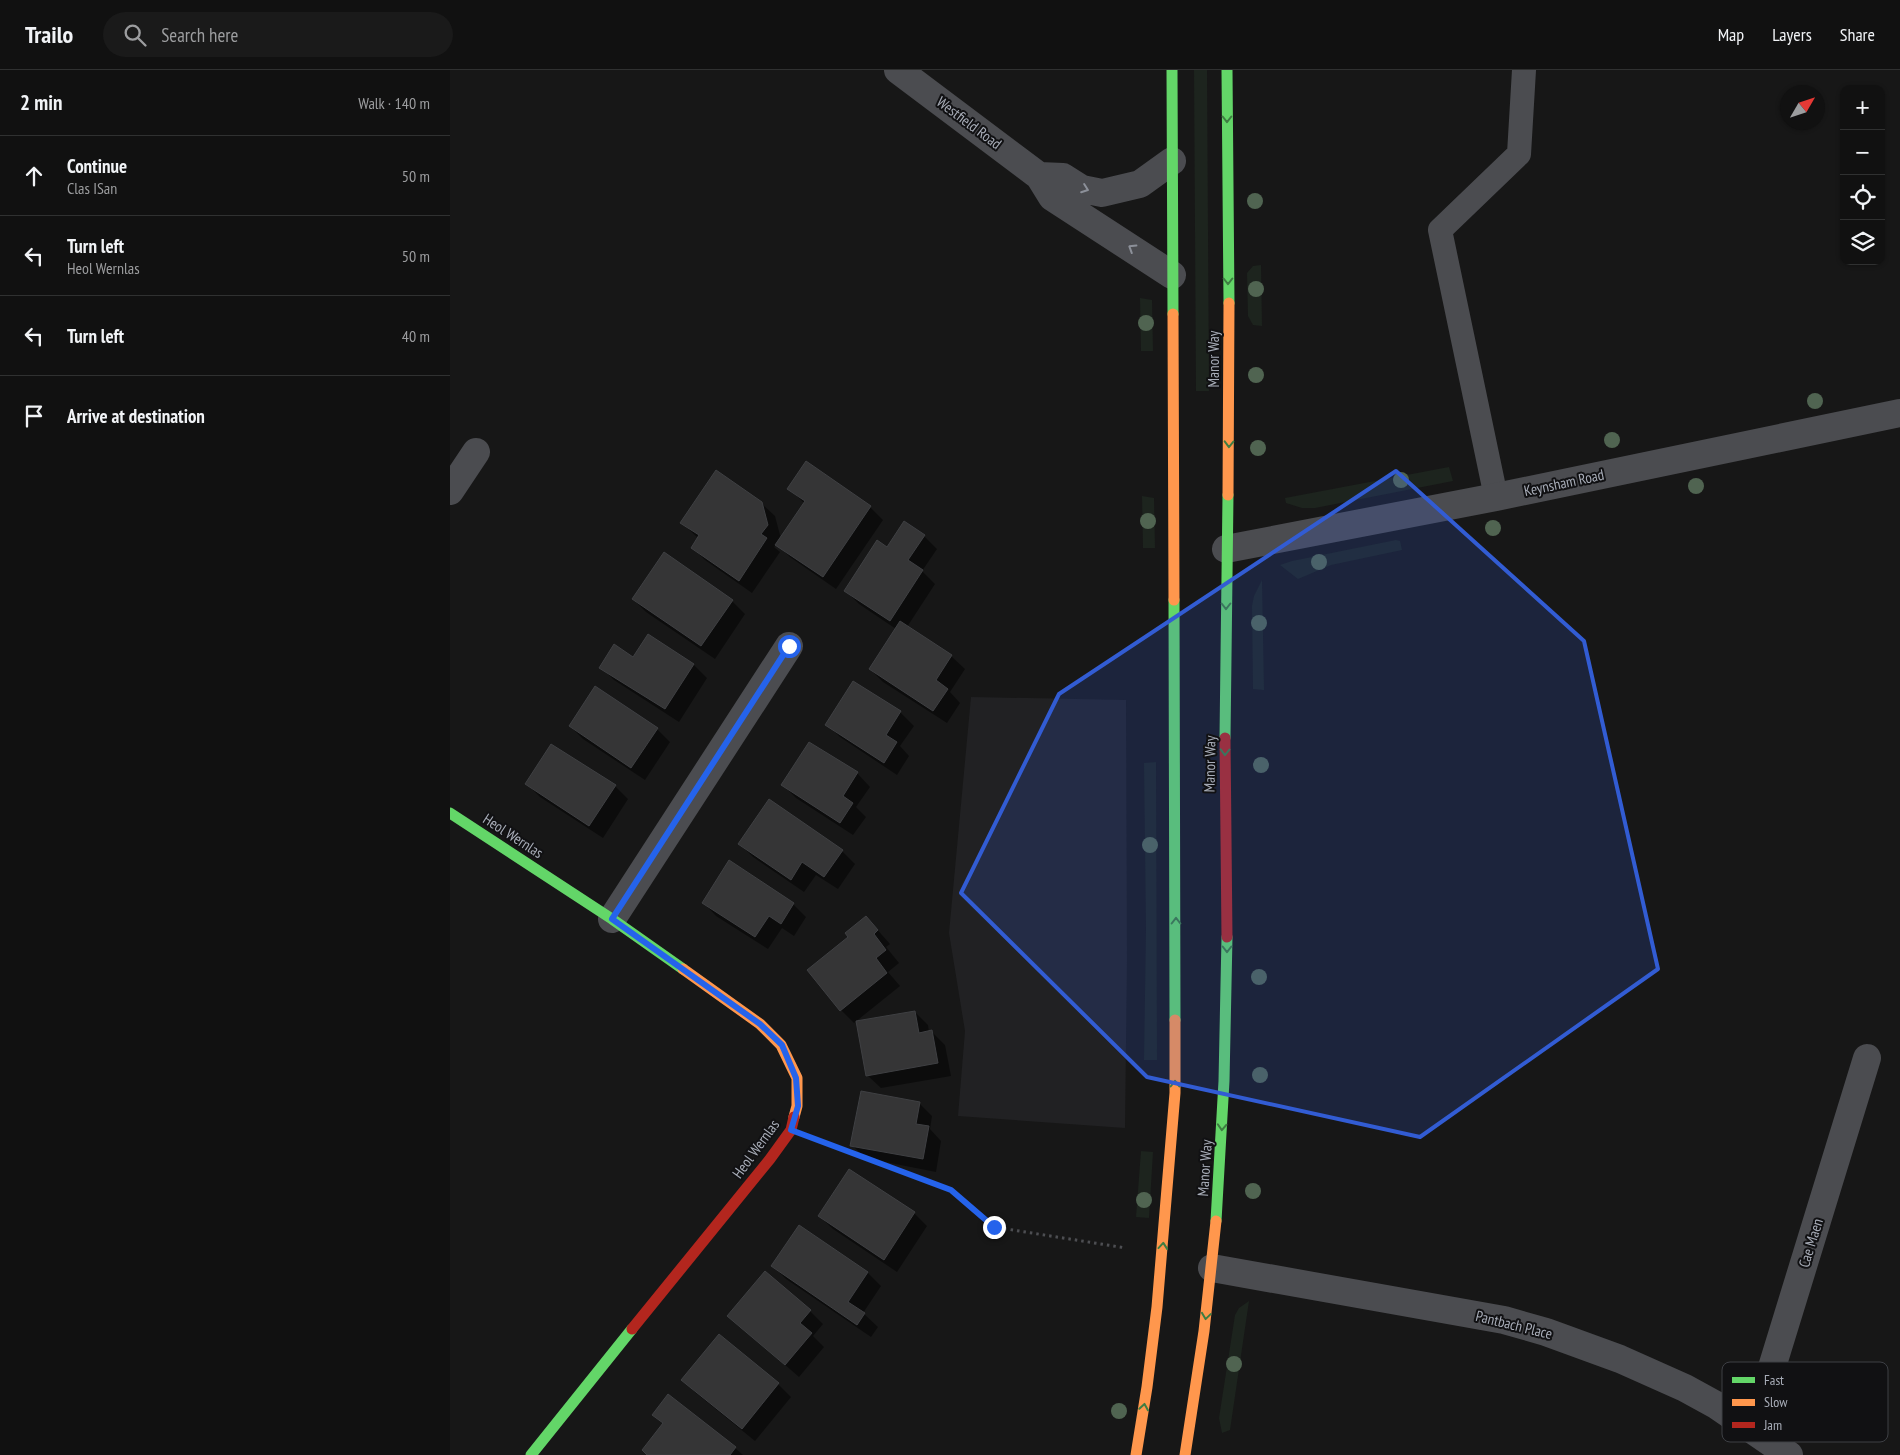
<!DOCTYPE html>
<html lang="en">
<head>
<meta charset="utf-8">
<style>
	:root { --surface:#111; --page:#1a1a1a; --text:#f1f3f6; --muted:#9c9d9f; --line:#303131 }
	body { margin:0; font-family:"PT Sans Narrow",sans-serif; background:var(--page); color:var(--text) }
	.controls { position:absolute; right:15px; top:15px; display:grid; overflow:hidden; border-radius:10px; box-shadow:0 1px 4px #0004 }
	.controls button { width:45px; height:45px; display:grid; place-items:center; padding:0; border:0; border-bottom:1px solid var(--line); background:var(--surface); color:var(--text); font:25px sans-serif }
	.compass { position:absolute; left:1330px; top:15px; width:45px; height:45px; border-radius:50%; background:var(--surface); box-shadow:0 1px 4px #0004; rotate:51deg }
	.stop { position:absolute; width:15px; height:15px; margin:-11px; border:4px solid #2563eb; border-radius:50%; background:#fff }
	.stop.end { background:#2563eb; border-color:#fff; box-shadow:0 1px 5px #0008 }
	.list { margin:0; padding:0; list-style:none }
	h2 { display:flex; justify-content:space-between; align-items:center; height:65px; margin:0; padding:0 20px; font-size:21px }
	h2 small { font-size:16px; font-weight:400; color:var(--muted) }
	.list li { display:grid; grid-template-columns:32px 1fr auto; gap:15px; align-items:center; box-sizing:border-box; height:80px; padding:0 20px; border-top:1px solid var(--line) }
	.list b { display:block; font-size:19px; white-space:nowrap }
	.list p { margin:0; font-size:16px; white-space:nowrap; color:var(--muted) }
	.list em { font-size:16px; font-style:normal; color:var(--muted) }
	.icon { flex:none; width:28px; height:28px; fill:none; stroke:currentColor; stroke-width:2; stroke-linecap:round; stroke-linejoin:round }
	.map { position:relative; flex:none; width:1450px; height:1385px; overflow:hidden }
	header { display:flex; align-items:center; gap:30px; box-sizing:border-box; height:70px; padding:0 25px; background:var(--surface); border-bottom:1px solid var(--line) }
	header strong { font-size:24px }
	nav { display:flex; gap:28px; margin-inline-start:auto; font-size:18px }
	.search { width:350px; height:45px; background:var(--page); display:flex; align-items:center; gap:12px; box-sizing:border-box; padding:0 18px; border-radius:28px; color:var(--muted); font-size:19px }
	main { display:flex }
	aside { flex:1; background:var(--surface) }
	.map>svg:first-child { display:block }
	.built { fill:#212123 }
	.green { fill:#1d241e }
	.shadow { fill:#0007 }
	.building { fill:#353536; stroke:#3f4043 }
	.lines { fill:none; stroke-linecap:round; stroke-linejoin:round }
	.path { stroke:#4d4e52; stroke-width:3; stroke-dasharray:2.5 4; stroke-linecap:butt }
	.lane { stroke:#4b4c50; stroke-width:24 }
	.street { stroke:#4b4c50; stroke-width:28 }
	.fast { stroke:#63d668; stroke-width:11 }
	.slow { stroke:#ff974d; stroke-width:11 }
	.jam { stroke:#b3261e; stroke-width:11 }
	.tree { fill:#506451 }
	.oneway { stroke:#3e7d42 }
	.oneway2 { stroke:#8c9099 }
	.route { stroke:#2563eb; stroke-width:6 }
	.marked { fill:#325cd3; fill-opacity:0.2; stroke:#325cd3; stroke-width:4; stroke-linejoin:round }
	.labels { text-anchor:middle; stroke-width:4; stroke-linejoin:round; paint-order:stroke }
	.street-label { font-size:15px; fill:#a8adb8; stroke:#111113 }
	.key { fill:#111113; stroke:#3e4045; stroke-width:1 }
	.key-label { font-size:14px; fill:#a8adb8 }
</style>
</head>
<body>
<header>
<strong>Trailo</strong>
<div class="search"><svg class="icon" aria-label="search" viewBox="0 0 24 24"><circle cx="10" cy="10" r="6"/><path d="M15 15l6 6"/></svg>Search here</div>
<nav><a>Map</a><a>Layers</a><a>Share</a></nav>
</header>
<main>
<aside>
<h2>2 min<small>Walk · 140 m</small></h2>
<ul class="list">
<li><svg class="icon" aria-label="ahead" viewBox="0 0 24 24"><path d="M12 20V5M6 11l6-6 6 6"/></svg><div><b>Continue</b><p>Clas ISan</p></div><em>50 m</em></li>
<li><svg class="icon" aria-label="left" viewBox="0 0 24 24"><path d="M17 20v-9H6M10 6l-5 5 5 5"/></svg><div><b>Turn left</b><p>Heol Wernlas</p></div><em>50 m</em></li>
<li><svg class="icon" aria-label="left" viewBox="0 0 24 24"><path d="M17 20v-9H6M10 6l-5 5 5 5"/></svg><div><b>Turn left</b></div><em>40 m</em></li>
<li><svg class="icon" aria-label="arrive" viewBox="0 0 24 24"><path d="M6 21V4h12l-3 4 3 4H6"/></svg><div><b>Arrive at destination</b></div></li>
</ul>
</aside>
<div class="map">
<svg width="1450" height="1385" viewBox="0 0 1450 1385">
	<rect width="100%" height="100%" fill="#171717"/>
	<path class="built" d="M521,627l155,3 1,259 -2,169 -167,-12 7,-85 -16,-98z"/>
	<path class="green" d="M744,0h13l2,321h-13z
		M811,195l1,61 -9,-1 -5,-9 -1,-43 6,-7z
		M690,228l12,2 1,51h-12z
		M999,397l4,14 -138,27h-13l-16,-5 -1,-5z
		M692,426l12,2 1,50h-12z
		M946,470l4,1 2,9 -71,15 -33,14 -18,-14 12,-4z
		M812,510l2,110 -11,-1 -1,-83 2,-10z
		M706,692l1,298h-13l2,-131 -2,-166z
		M691,1081l12,1 -4,66 -13,-1z
		M799,1231l-19,129 -8,3 -3,-15 16,-103 4,-7z"/>
	<path class="shadow" d="M356,393l64,44 13,13 -47,69 -46,-32 -13,-13 -3,3 6,5 -28,41 -47,-33 -13,-13 6,-9 -16,-15 79,-20 14,13 6,23 24,-35 -16,-16z
		M474,466l13,13 -15,22 13,13 -28,43 44,29 14,13 -15,23 10,11 -13,20 -64,-41 -13,-13 26,-40 -37,-25 -13,-13 42,-42z
		M183,529l99,2 13,13 -30,45 -69,-47z
		M184,588l60,7 13,13 -28,44 -65,-42 -13,-13z
		M403,612l47,30 14,14 -14,20 9,10 -12,19 -57,-38 -13,-13z
		M120,656l87,3 13,13 -25,38 -62,-41z
		M407,703l13,14 -14,20 10,10 -13,18 -57,-37 -13,-13z
		M77,714l88,2 13,13 -25,39 -63,-41z
		M290,774l102,7 13,13 -17,25 -22,-14 -12,17 -51,-35z
		M253,832l90,2 13,13 -12,19 -12,-8 -14,21 -52,-33z
		M416,847l24,27 -4,3 13,16 -11,9 12,14 -46,37 -13,-13 -32,-40 40,-33z
		M465,942l13,13 1,7h3l13,13 6,31 -70,12 -14,-13z
		M469,1033l13,13 -2,13 11,12 -5,31 -71,-14 -13,-13z
		M399,1101l65,42 13,13 -30,46 -64,-43 -14,-13z
		M349,1157l69,46 13,13 -18,27 15,14 -7,10 -85,-58 -13,-13z
		M360,1241l13,13 -10,12 11,11 -25,30 -70,-61z
		M233,1310l95,4 13,13 -36,44 -59,-48z
		M204,1345l81,33 8,7h-95l16,-31z"/>
	<path class="building" d="M356,391l65,45 -48,71 -48,-32 30,-44 -18,-12z
		M266,400l46,32 6,23 -7,9 6,4 -28,43 -48,-33 8,-13 -19,-12z
		M454,451l21,14 -17,25 15,10 -33,51 -46,-30 33,-51 10,7z
		M214,482l69,48 -32,46 -69,-47z
		M450,551l52,34 -16,25 12,9 -15,22 -64,-42z
		M198,564l46,30 -29,45 -66,-41 15,-24 19,13z
		M403,611l48,30 -15,24 11,7 -13,21 -59,-38z
		M145,616l63,42 -27,40 -62,-42z
		M359,672l49,30 -15,24 10,7 -13,20 -59,-38z
		M101,674l65,41 -27,41 -64,-42z
		M319,729l74,51 -19,27 -22,-15 -11,18 -53,-36z
		M279,790l65,43 -13,21 -12,-8 -14,21 -53,-34z
		M416,846l12,14 -4,4 12,16 -10,8 11,15 -47,38 -33,-41 41,-33 -3,-4z
		M465,941l4,22 13,-3 6,33 -72,13 -10,-55z
		M411,1021l59,11 -4,22 13,2 -6,33 -73,-13z
		M399,1099l66,43 -31,48 -66,-44z
		M349,1155l69,47 -20,30 17,11 -8,12 -86,-59z
		M315,1201l46,39 -11,13 12,10 -27,32 -58,-49z
		M269,1264l60,49 -37,46 -61,-49z
		M218,1324l68,53 -6,8h-83l-5,-5 21,-27 -11,-8z"/>
	<g class="lines">
		<path class="path" d="M375,1073l126,47 43,37 132,21"/>
		<path class="lane" d="M1046,427l-56,-267 79,-76 5,-84"/>
		<path class="street" d="M448,0l141,106 13,21 120,78
			M589,106l24,1 19,12 20,4 38,-9 32,-23
			M0,421l26,-39
			M776,479l270,-52 404,-84
			M162,849l177,-273
			M762,1198l292,52 42,12 74,27 65,29 31,17 73,50
			M1296,1356l19,-36 102,-332"/>
		<path class="fast" d="M722,0l1,244
			M777,0l2,233
			M724,530l1,420
			M775,668l3,-243
			M0,743l162,106 71,50
			M766,1151l8,-140 3,-144
			M81,1385l101,-126"/>
		<path class="slow" d="M723,244l1,286
			M778,425l1,-192
			M233,899l77,55 21,21 16,33v28l-3,11
			M686,1385l11,-68 10,-80 18,-214v-73
			M735,1385l19,-124 12,-110"/>
		<path class="jam" d="M775,668l2,199
			M182,1259l138,-170 21,-29 3,-13"/>
	</g>
	<g class="tree">
		<circle cx="805" cy="131" r="8"/>
		<circle cx="806" cy="219" r="8"/>
		<circle cx="696" cy="253" r="8"/>
		<circle cx="806" cy="305" r="8"/>
		<circle cx="1365" cy="331" r="8"/>
		<circle cx="1162" cy="370" r="8"/>
		<circle cx="808" cy="378" r="8"/>
		<circle cx="951" cy="410" r="8"/>
		<circle cx="1246" cy="416" r="8"/>
		<circle cx="698" cy="451" r="8"/>
		<circle cx="1043" cy="458" r="8"/>
		<circle cx="869" cy="492" r="8"/>
		<circle cx="809" cy="553" r="8"/>
		<circle cx="811" cy="695" r="8"/>
		<circle cx="700" cy="775" r="8"/>
		<circle cx="809" cy="907" r="8"/>
		<circle cx="810" cy="1005" r="8"/>
		<circle cx="803" cy="1121" r="8"/>
		<circle cx="694" cy="1130" r="8"/>
		<circle cx="784" cy="1294" r="8"/>
		<circle cx="669" cy="1341" r="8"/>
	</g>
	<defs><path id="oneway-chevron" d="M-2-3.5L2.5 0L-2 3.5" fill="none" stroke-width="1.6" stroke-linecap="round" stroke-linejoin="round" transform="scale(1.25)"/></defs>
	<g class="oneway">
		<use href="#oneway-chevron" transform="translate(777 49) rotate(90)"/>
		<use href="#oneway-chevron" transform="translate(778 211) rotate(90)"/>
		<use href="#oneway-chevron" transform="translate(779 374) rotate(91)"/>
		<use href="#oneway-chevron" transform="translate(776 536) rotate(90)"/>
		<use href="#oneway-chevron" transform="translate(775 682) rotate(91)"/>
		<use href="#oneway-chevron" transform="translate(726 851) rotate(-90)"/>
		<use href="#oneway-chevron" transform="translate(777 879) rotate(90)"/>
		<use href="#oneway-chevron" transform="translate(725 1014) rotate(-90)"/>
		<use href="#oneway-chevron" transform="translate(772 1057) rotate(93)"/>
		<use href="#oneway-chevron" transform="translate(713 1176) rotate(-85)"/>
		<use href="#oneway-chevron" transform="translate(756 1246) rotate(98)"/>
		<use href="#oneway-chevron" transform="translate(694 1337) rotate(-81)"/>
	</g>
	<g class="oneway2">
		<use href="#oneway-chevron" transform="translate(635 119) rotate(20)"/>
		<use href="#oneway-chevron" transform="translate(682 178) rotate(-148)"/>
	</g>
	<g class="lines">
		<path class="route" d="M339,576l-177,273 148,105 22,21 14,33 2,28 -7,24 160,60 43,37"/>
	</g>
	<path class="marked" d="M946,401l188,170 74,328 -238,168 -273,-60 -186,-184 98,-199z"/>
	<g class="labels">
		<g class="street-label">
			<text transform="translate(519 53) rotate(37)" y="5">Westfield Road</text>
			<text transform="translate(764 289) rotate(-90)" y="5">Manor Way</text>
			<text transform="translate(1114 413) rotate(-12)" y="5">Keynsham Road</text>
			<text transform="translate(760 694) rotate(-89)" y="5">Manor Way</text>
			<text transform="translate(63 766) rotate(33)" y="5">Heol Wernlas</text>
			<text transform="translate(306 1079) rotate(-54)" y="5">Heol Wernlas</text>
			<text transform="translate(755 1098) rotate(-86)" y="5">Manor Way</text>
			<text transform="translate(1361 1173) rotate(-73)" y="5">Cae Maen</text>
			<text transform="translate(1064 1255) rotate(14)" y="5">Pantbach Place</text>
		</g>
	</g>
	<rect x="1272" y="1292" width="166" height="80" rx="8" class="key"/>
	<rect x="1282" y="1307" width="23" height="6" fill="#63d668"/>
	<rect x="1282" y="1329" width="23" height="7" fill="#ff974d"/>
	<rect x="1282" y="1352" width="23" height="6" fill="#b3261e"/>
	<g class="key-label">
		<text x="1314" y="1315">Fast</text>
		<text x="1314" y="1337">Slow</text>
		<text x="1314" y="1360">Jam</text>
	</g>
</svg>
<div class="controls">
<button>+</button>
<button>−</button>
<button><svg class="icon" aria-label="locate" viewBox="0 0 24 24"><circle cx="12" cy="12" r="6"/><path d="M12 2v4M12 18v4M2 12h4M18 12h4"/></svg></button>
<button><svg class="icon" aria-label="layers" viewBox="0 0 24 24"><path d="M12 4l9 5-9 5-9-5zM3 14l9 5 9-5"/></svg></button>
</div>
<svg class="compass" viewBox="-18 -18 36 36"><path d="M0-13l5 13h-10z" fill="#e53935"/><path d="M0 13l5-13h-10z" fill="#9c9d9f"/></svg>
<div class="stop" style="left:339px;top:576px"></div>
<div class="stop end" style="left:544px;top:1157px"></div>
</div>
</main>
</body>
</html>
